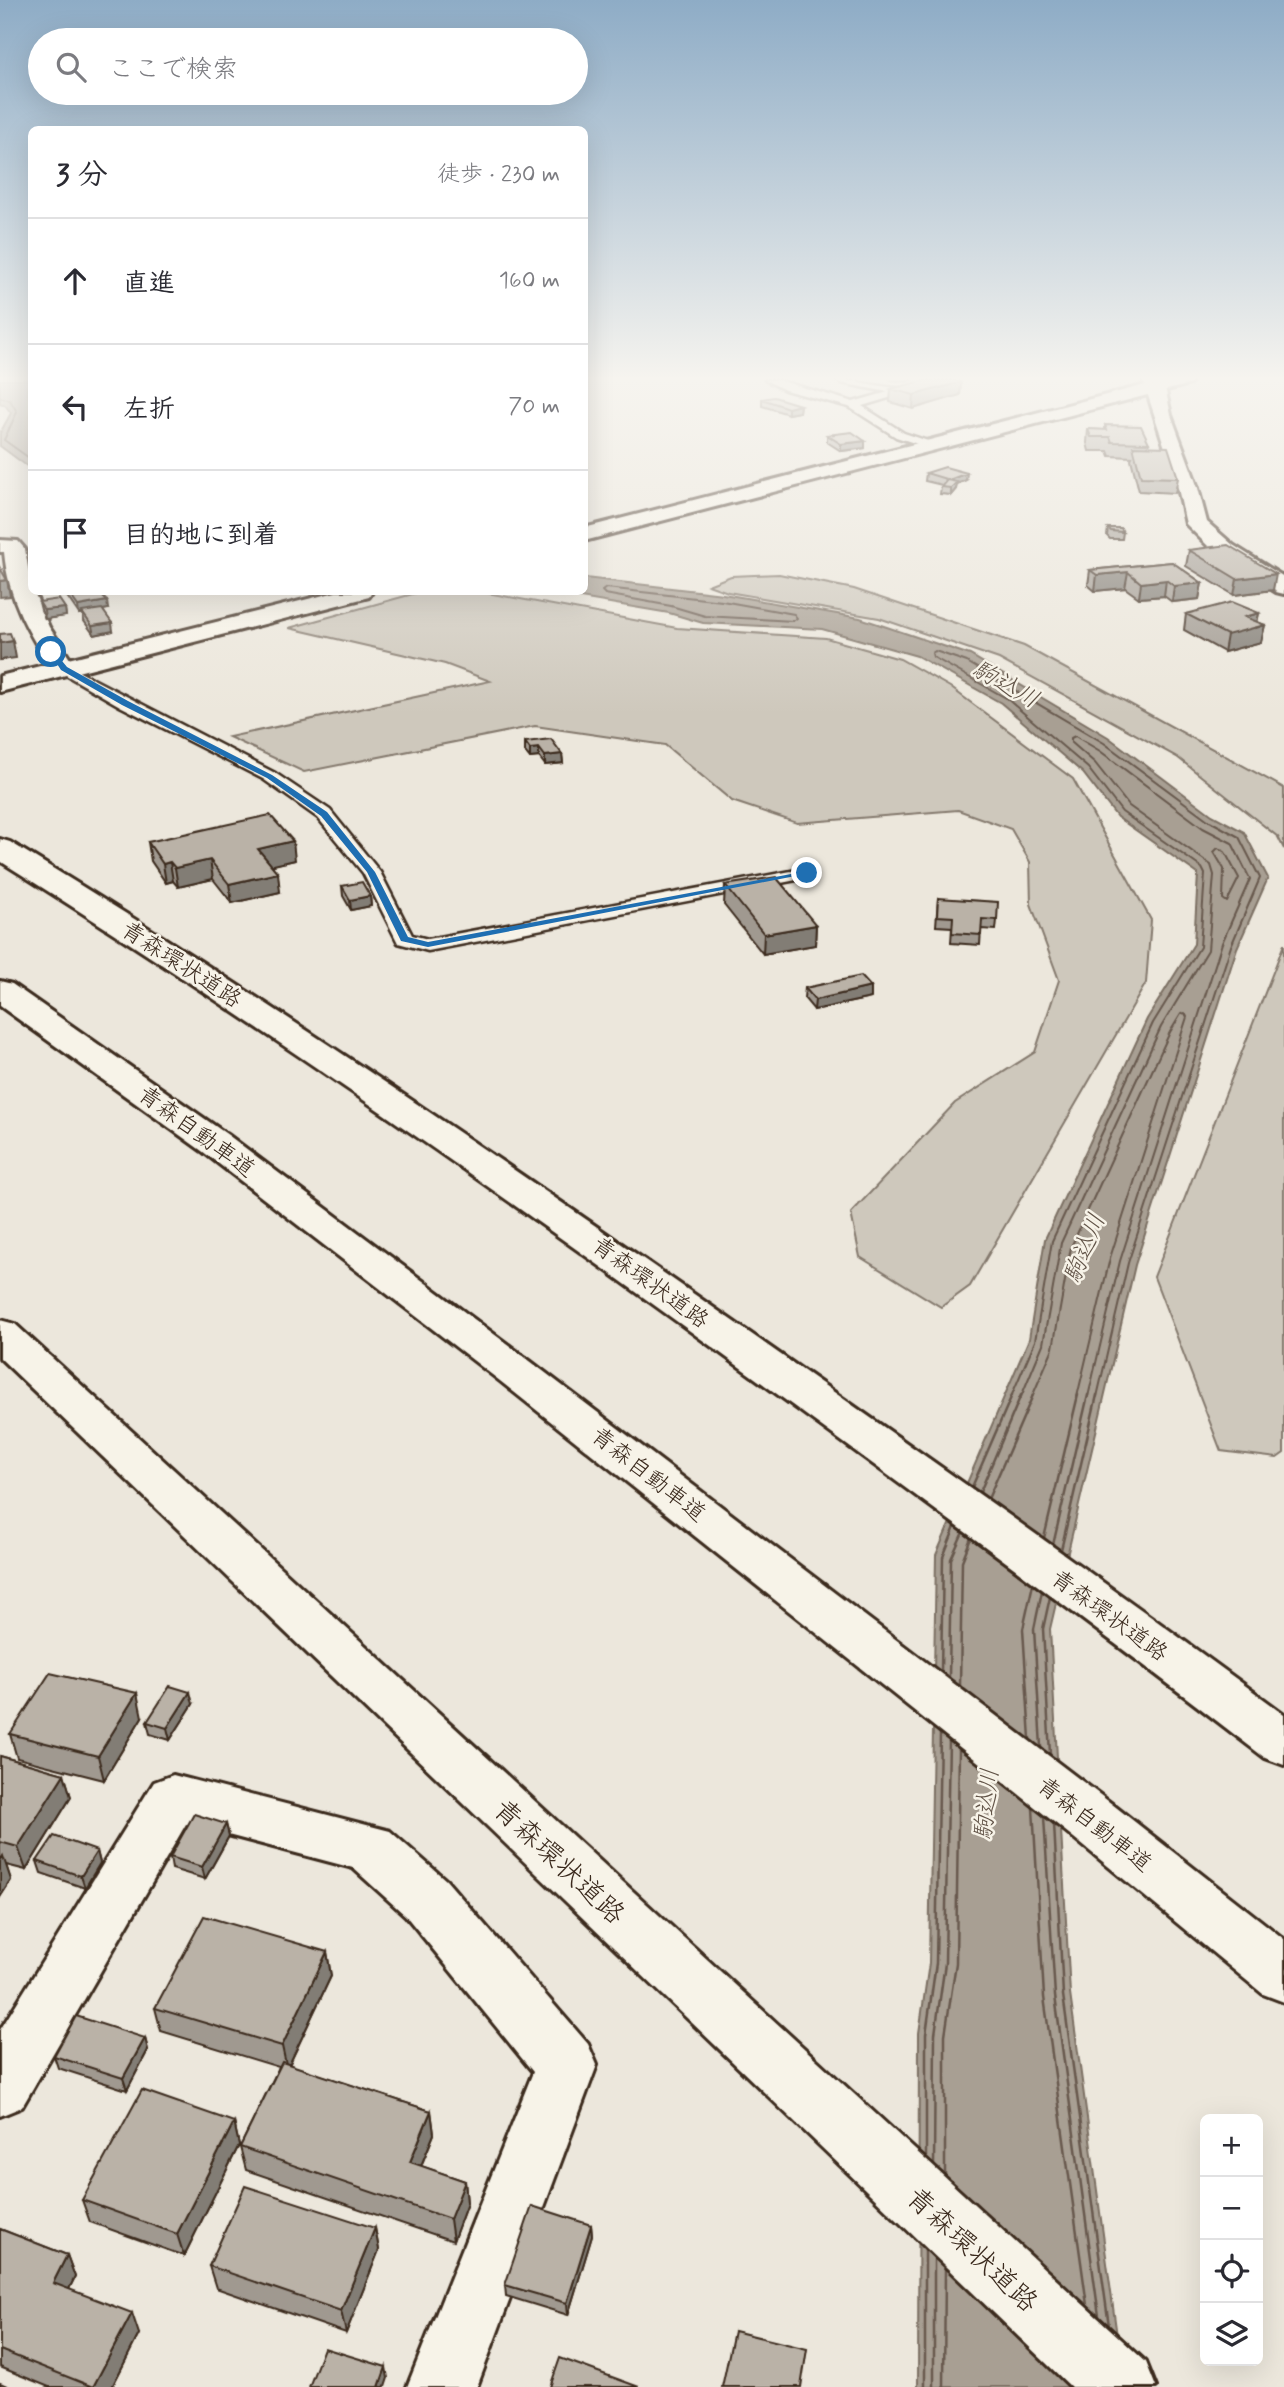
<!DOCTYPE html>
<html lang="ja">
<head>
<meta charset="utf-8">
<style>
	:root { --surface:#fff; --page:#f2f2f3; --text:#2b2b33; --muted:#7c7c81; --line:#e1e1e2 }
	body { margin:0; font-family:Mynerve,"Klee One",sans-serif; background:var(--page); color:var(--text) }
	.controls { position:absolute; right:21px; bottom:21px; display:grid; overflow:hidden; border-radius:10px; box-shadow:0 7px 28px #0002 }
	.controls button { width:63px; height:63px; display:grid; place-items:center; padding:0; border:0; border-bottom:2px solid var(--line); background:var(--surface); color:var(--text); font:35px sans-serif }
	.stop { position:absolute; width:21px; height:21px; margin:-16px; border:5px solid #1f6fb2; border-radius:50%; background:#fff }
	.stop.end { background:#1f6fb2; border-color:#fff; box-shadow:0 2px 7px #0008 }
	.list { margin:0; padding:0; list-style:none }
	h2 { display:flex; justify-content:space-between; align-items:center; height:91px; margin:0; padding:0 28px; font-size:30px }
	h2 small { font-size:23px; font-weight:400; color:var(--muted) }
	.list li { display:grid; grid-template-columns:46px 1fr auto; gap:21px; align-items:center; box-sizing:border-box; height:126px; padding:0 28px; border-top:2px solid var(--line) }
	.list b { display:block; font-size:26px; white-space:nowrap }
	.list em { font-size:23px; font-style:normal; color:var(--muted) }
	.icon { flex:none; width:38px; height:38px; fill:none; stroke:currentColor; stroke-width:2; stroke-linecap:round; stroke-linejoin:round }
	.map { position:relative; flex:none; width:1284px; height:2387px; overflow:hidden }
	.search { position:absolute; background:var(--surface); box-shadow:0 7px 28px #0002; left:28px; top:28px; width:560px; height:77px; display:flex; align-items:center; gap:18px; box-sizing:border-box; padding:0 24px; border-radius:38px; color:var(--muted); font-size:26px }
	.panel { position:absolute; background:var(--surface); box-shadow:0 7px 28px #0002; left:28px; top:126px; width:560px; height:469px; border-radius:10px }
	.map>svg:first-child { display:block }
	.green { fill:#cec8bc; stroke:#84796d; stroke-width:2 }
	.water { fill:#a89f93; stroke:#7c7064; stroke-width:2 }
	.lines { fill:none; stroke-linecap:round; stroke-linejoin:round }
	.shore-far1 { stroke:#67594d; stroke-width:2 }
	.shore { stroke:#67594d; stroke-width:2.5 }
	.lane-casing { stroke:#3b2a1e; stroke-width:5 }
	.street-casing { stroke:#3b2a1e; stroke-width:6 }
	.secondary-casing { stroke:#3b2a1e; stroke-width:6 }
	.highway-casing { stroke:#3b2a1e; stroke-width:6 }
	.lane { fill:#f7f3e8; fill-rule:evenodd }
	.street { fill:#f7f3e8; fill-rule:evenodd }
	.secondary { fill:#f7f3e8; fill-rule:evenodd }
	.highway { fill:#f7f3e8; fill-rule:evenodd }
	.wall { fill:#a09990; stroke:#3b2a1e; stroke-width:2 }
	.shaded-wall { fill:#827d75; stroke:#3b2a1e; stroke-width:2 }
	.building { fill:#bab2a7; stroke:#3b2a1e; stroke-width:2 }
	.route { fill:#1f6fb2 }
	.labels { text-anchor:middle; stroke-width:5; stroke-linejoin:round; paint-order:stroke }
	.street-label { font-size:23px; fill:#3b2a1e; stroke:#f7f3e8 }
	.water-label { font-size:24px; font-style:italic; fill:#615347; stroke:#f7f3e8 }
	.near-street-label { font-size:28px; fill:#3b2a1e; stroke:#f7f3e8 }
</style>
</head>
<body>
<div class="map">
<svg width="1284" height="2387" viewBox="0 0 1284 2387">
	<rect width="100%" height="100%" fill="#ece7dc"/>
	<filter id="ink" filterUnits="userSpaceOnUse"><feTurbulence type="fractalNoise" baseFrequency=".0143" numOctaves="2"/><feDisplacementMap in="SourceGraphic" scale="14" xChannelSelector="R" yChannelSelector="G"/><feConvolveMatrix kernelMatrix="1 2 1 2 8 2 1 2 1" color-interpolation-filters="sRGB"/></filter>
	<g filter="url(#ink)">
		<path class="green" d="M779,574l75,15 170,57 260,142v61l-6,-12 -101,-80 -178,-98 -120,-41 -151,-26 -20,-7 23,-9z
			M420,592h62l195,36 149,10 74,21 50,28 123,92 78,141 -5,63 -176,303 -29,21 -81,-50 -9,-44 104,-110 80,-51 24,-72 -28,-76 -1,-42 -19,-33 -53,-19 -161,13 -65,-22 -67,-56 -130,-19 -231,46 -75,-35 261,-56 -45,-17 -156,-36z
			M1284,944v509l-7,5 -56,-7 -67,-174z"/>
		<path class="water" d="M0,380h31l-4,9 4,17v63l-31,-23v-13l11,-20 -6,-8 -5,-2z
			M585,578l138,16 137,24 110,37 138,82 104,78 32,17 24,46 -31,70 -102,317 -85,364 20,365 54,393h-206l1,-354 10,-70 7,-408 93,-216 16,-100 102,-220 47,-75 4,-70 -81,-57 -34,-44 -82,-70 -84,-47 -95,-27 -119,-6 -34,-10 -124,-21h39z"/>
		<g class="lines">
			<path class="shore-far1" d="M0,397l10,3 7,12 -13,28 28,20
				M606,588l116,13 72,13 3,4 -4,3 -88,-5 -34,-10 -66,-12 -3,-3z
				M1218,848l7,4 14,26 -12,24 -4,-3 1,-30 -10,-17z
				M1011,1397l24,-56 17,-100 101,-218 47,-76 5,-73 -3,-6 -80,-56 -34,-44 -82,-70 -73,-41 -1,-4 3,-2 32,11 137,81 104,77 31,17 21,41 -29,68 -103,317 -31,134
				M1021,1397l22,-53 18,-101 100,-216 47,-77 6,-75 -3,-10 -82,-59 -34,-43 -24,-21v-4l4,-2 25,15 103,77 29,15 18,36 -28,64 -102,318 -32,136
				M1032,1397l21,-49 18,-101 99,-215 11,-18 4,-1 2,4 -77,241 -33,139"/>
			<path class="shore" d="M972,1487l40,-92
				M980,1492l41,-97
				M988,1499l45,-104
				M1044,1538l34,-143
				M1053,1545l35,-150
				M1061,1550l36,-155
				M1050,1597l-7,32 7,125
				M941,1672l2,-115 12,-30
				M949,1678l2,-119 12,-27
				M960,1686l2,-125 9,-23
				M1030,1739l-7,-110 10,-45
				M1041,1747l-7,-118 8,-38
				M1033,1808l11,189 43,308
				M1044,1817l11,179 44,320
				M1054,1824l9,171 46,331
				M926,2157v-123l10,-71 4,-230
				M934,2165l1,-131 10,-71 4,-223
				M945,2175v-140l11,-72 3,-214
				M925,2249v138
				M934,2258v129
				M944,2387l1,-119"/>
			<defs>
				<path id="lane" d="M765,380h13l75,22 35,-10 -47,-9 -5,-3c22,0 42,7 63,8 17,1 33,-9 50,-8l-87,26 42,27 30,10 2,2 -6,3 -34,-11 -47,-30 -64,-17z
					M64,664l211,109 55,37 50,62 32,63 16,4 379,-71 9,5 -9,5 -379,73 -30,-8 -35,-70 -45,-55 -55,-39 -143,-73 -61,-35 -2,-3z"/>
				<path id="street" d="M1143,380h16l6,7 6,28 27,73 9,34 26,23 51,32v17l-8,-2 -59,-37 -31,-31 -8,-36z
					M0,540l18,1 7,8 7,43h2l15,35 27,41 -3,5 -9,2 -9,-2c-26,-37 -47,-75 -51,-121h-4z
					M173,1775l217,56 56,49 142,164 9,21 -120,322h-70l126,-315 -127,-156 -53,-48 -167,-44 -164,283 -22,9v-86l154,-248z"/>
				<path id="secondary" d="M1165,380h28l-3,4 -606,157v-13z
					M336,592h36l-3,5 -369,95v-16z"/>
				<path id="highway" d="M0,839l10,3c252,153 495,320 737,489 180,126 360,252 537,383v51l-19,-7c-181,-140 -365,-275 -550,-409 -234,-170 -470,-335 -715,-488z
					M0,981l12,3 216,151 302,226 582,443 172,135v63l-21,-8 -189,-156 -574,-457 -298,-230 -202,-145z
					M0,1320l15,4 1131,1038 10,25h-85l-1071,-1029z"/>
			</defs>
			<use href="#lane" class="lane-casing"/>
			<use href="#street" class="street-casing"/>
			<use href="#secondary" class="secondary-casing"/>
			<use href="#highway" class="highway-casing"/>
			<use href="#lane" class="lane"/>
			<use href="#street" class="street"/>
			<use href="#secondary" class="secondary"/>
			<use href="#highway" class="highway"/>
		</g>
		<path class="wall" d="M889,380h24l-7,2z
			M961,382l-1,13 -47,14 -23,-7 1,-13z
			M762,399l38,6 -1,7 -11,2 -26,-8z
			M1105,425l44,18 -1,3 30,32 -3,15 -36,-2 -8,-32 1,-2 -22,-1 -2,-5h-19l-2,-8 1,-14 17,1z
			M827,435l38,6v7l-24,3 -14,-9z
			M926,473l40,7 -9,4 -1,5 -5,6 -11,-1 1,-7 1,-2 -17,-4z
			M1108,528l15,4 -1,7h-12l-3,-3z
			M1189,550l84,40 -39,5 -48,-29z
			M1172,562l30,21 -3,16 -27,3 -8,-6 -25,2 -14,-10 -30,3 -7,-6 2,-15z
			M66,592h32l10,17 -5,1 10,21 -19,4 -10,-14 -1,-7h-4l-13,-19z
			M39,602l26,6 1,8 -21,3 -4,-9z
			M1259,613l-2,9 8,3 -4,17 -37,10 -40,-22 2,-16z
			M525,742l37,12 1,9 -18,2 -6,-8 -9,1 -5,-6z
			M148,842l147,18 -23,5 8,27 -48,11 -19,-24 -35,8 -5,-6 -7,2 -15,-22z
			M725,885l91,40 -1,20 -52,9 -39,-49z
			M342,886l28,10 1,10 -20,4 -8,-14z
			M938,898l59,22 -1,10 -15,-1 -1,16 -29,-2 1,-16 -16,-1z
			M805,988l66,10 -57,12 -10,-12z
			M193,1704l-23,36 -20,-6 -3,-12z
			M142,1717l-38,63 -87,-22 -7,-24z
			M0,1756l64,18 7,23 -45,73 -20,-5 5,15 -11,17z
			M226,1824l3,12 -24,43 -33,-10 -2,-12z
			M97,1851l3,12 -15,25 -44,-15 -4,-12z
			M327,1952l4,24 -42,89 142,46 3,23 -13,32 44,15 2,22 -14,38 -207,-71 -6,-23 39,-80 -118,-36 -6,-23z
			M145,2038l3,12 -21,40 -69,-22 -4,-12z
			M234,2122l5,23 -55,111 -94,-34 -8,-22z
			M591,2225l1,11 -24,79 -62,-19 -1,-11z
			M375,2228l4,22 -33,83 -130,-45 -7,-22z
			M0,2229l67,26 8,22 -6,12 70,45 -27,53h-63l-49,-20z"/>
		<path class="shaded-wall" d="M961,382l-1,13 -47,14 1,-14z
			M800,405l-1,7 -11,2v-6z
			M865,441v7l-24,3v-7z
			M967,473l-1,7 -9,4 -1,5 -5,6v-7l-3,-1 1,-7z
			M1128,572l-3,16 -30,3 2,-16z
			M1276,574l-3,16 -39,5 3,-16z
			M7,580l3,16 -10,1v-16z
			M1166,580l-2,16 -25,2 2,-15z
			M1202,583l-3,16 -27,3 2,-16z
			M107,601l1,8 -29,5 -1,-8z
			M65,608l1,8 -21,3 -1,-9z
			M1259,613l-3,15 9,-3 -4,17 -37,10 3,-17 18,-18z
			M112,623l1,8 -19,4 -2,-9z
			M13,641l3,17 -16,2v-17z
			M539,748v9l-9,1v-9z
			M562,754l1,9 -18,2v-9z
			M293,841l2,19 -34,8 -3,-19z
			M210,860l3,19 -35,8 -3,-19z
			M170,862l3,19 -7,2 -3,-19z
			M278,873l2,19 -48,11 -3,-19z
			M370,896l1,10 -20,4 -1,-10z
			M816,925l-1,20 -52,9 1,-20z
			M871,987v11l-57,12 1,-10z
			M190,1692l3,12 -23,36 -3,-12z
			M137,1693l5,24 -38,63 -6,-24z
			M64,1774l7,23 -45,73 -8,-23z
			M226,1824l3,12 -24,43 -3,-12z
			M97,1851l3,12 -15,25 -4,-12z
			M3,1856l8,24 -11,17v-36z
			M327,1952l4,24 -44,93 -5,-23z
			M145,2038l3,12 -21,40 -4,-12z
			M431,2111l3,23 -21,51 -3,-23z
			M234,2122l5,23 -55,111 -7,-22z
			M465,2181l2,22 -14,38 -3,-22z
			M591,2225l1,11 -24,79 -1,-12z
			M375,2228l4,22 -33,83 -5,-22z
			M67,2255l8,22 -14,28 -8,-22z
			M132,2313l7,21 -27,53h-19z
			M386,2367l2,11 -3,9h-6z"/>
		<path class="building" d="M926,380h25l10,2 -47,13 -23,-6z
			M774,397l26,8 -12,3 -26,-9z
			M1105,425l36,1 8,17 -37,-1 -2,-5h-19l-3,-8 19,1z
			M852,432l13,9 -24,3 -14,-9z
			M1133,446l35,1 10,31 -37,-1z
			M945,467l22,6 -18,7 -23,-7z
			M947,480l10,2 -6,6 -10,-1z
			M1108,528h13l2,4 -12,-1z
			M1228,545l48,29 -39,5 -48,-29z
			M1172,562l30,21 -28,3 -8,-6 -25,3 -13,-11 -31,3 -7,-5z
			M0,568l7,12 -7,1z
			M68,592h30l9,9 -29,5z
			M59,599l6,9 -21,2 -5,-8z
			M1232,602l27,11 -14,4 20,8 -38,10 -41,-21z
			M102,609l10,14 -20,3 -10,-14z
			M10,633l3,8 -13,2v-9z
			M551,739l11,15 -17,2 -6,-8 -9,1 -5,-7z
			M270,815l23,26 -35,8 20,24 -49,11 -19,-24 -35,8 -5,-6 -7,2 -15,-22z
			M776,877l40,48 -52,9 -39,-49z
			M362,882l8,14 -20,4 -8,-14z
			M938,898l60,4 -1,18 -15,-1 -1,16 -29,-2 1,-16 -16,-1z
			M861,976l10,11 -56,13 -10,-12z
			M50,1673l87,20 -39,63 -88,-22z
			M170,1686l20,6 -23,36 -20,-6z
			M0,1756l64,18 -46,73 -18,-5z
			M194,1814l32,10 -24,43 -32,-10z
			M54,1836l43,15 -16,25 -44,-15z
			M204,1916l123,36 -45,94 -127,-38z
			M76,2016l69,22 -22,40 -69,-22z
			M282,2062l149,49 -21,51 55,19 -15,38 -210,-72z
			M142,2090l92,32 -57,112 -95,-34z
			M245,2186l130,42 -34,83 -132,-45z
			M532,2206l59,19 -24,78 -62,-18z
			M0,2229l67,26 -14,28 79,30 -39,74 -93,-37z
			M734,2331l73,18 -6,38h-79z
			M324,2348l62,19 -7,20h-70z
			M560,2358l79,29h-89z
			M0,2383l9,4h-9z"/>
	</g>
	<linearGradient id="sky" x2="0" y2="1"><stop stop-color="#8eacc6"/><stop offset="0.53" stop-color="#f6f4ef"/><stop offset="1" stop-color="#f6f4ef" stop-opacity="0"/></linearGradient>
	<rect width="1284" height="714" fill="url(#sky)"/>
	<path class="route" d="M48,650h5l14,17 61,34 144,74 55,37 48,60 33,65 20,5 379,-71 4,2 -383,74 -27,-6 -34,-69 -46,-56 -54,-38 -145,-73 -61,-35z"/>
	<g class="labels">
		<g class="street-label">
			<text transform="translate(182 964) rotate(33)" y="8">青森環状道路</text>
			<text transform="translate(197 1131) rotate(36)" y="8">青森自動車道</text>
			<text transform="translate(651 1282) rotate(36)" y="8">青森環状道路</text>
			<text transform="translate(649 1474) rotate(38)" y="8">青森自動車道</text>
			<text transform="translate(1110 1615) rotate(36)" y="8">青森環状道路</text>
			<text transform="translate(1095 1824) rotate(38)" y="8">青森自動車道</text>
		</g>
		<g class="water-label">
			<text transform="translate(1006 684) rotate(29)" y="8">駒込川</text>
			<text transform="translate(1084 1248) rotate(-68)" y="8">駒込川</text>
			<text transform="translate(986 1804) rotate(-84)" y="8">駒込川</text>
		</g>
		<g class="near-street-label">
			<text transform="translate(560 1861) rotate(43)" y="10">青森環状道路</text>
			<text transform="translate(973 2249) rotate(43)" y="10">青森環状道路</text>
		</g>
	</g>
</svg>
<div class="controls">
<button>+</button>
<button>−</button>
<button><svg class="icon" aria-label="locate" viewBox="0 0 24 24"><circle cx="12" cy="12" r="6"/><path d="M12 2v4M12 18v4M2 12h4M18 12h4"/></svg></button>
<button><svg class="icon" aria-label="layers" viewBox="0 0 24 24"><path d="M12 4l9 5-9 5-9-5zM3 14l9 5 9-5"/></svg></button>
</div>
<div class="stop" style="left:51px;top:652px"></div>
<div class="stop end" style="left:807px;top:873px"></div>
<div class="search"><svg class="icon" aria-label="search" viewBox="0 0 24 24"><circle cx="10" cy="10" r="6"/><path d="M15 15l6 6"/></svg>ここで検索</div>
<section class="panel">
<h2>3 分<small>徒歩 · 230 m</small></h2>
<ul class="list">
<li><svg class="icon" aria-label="ahead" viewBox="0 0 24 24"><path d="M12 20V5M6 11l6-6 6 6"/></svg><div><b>直進</b></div><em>160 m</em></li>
<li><svg class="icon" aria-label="left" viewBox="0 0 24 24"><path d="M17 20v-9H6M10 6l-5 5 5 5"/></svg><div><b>左折</b></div><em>70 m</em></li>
<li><svg class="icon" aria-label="arrive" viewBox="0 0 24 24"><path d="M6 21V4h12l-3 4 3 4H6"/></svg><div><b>目的地に到着</b></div></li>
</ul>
</section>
</div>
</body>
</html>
